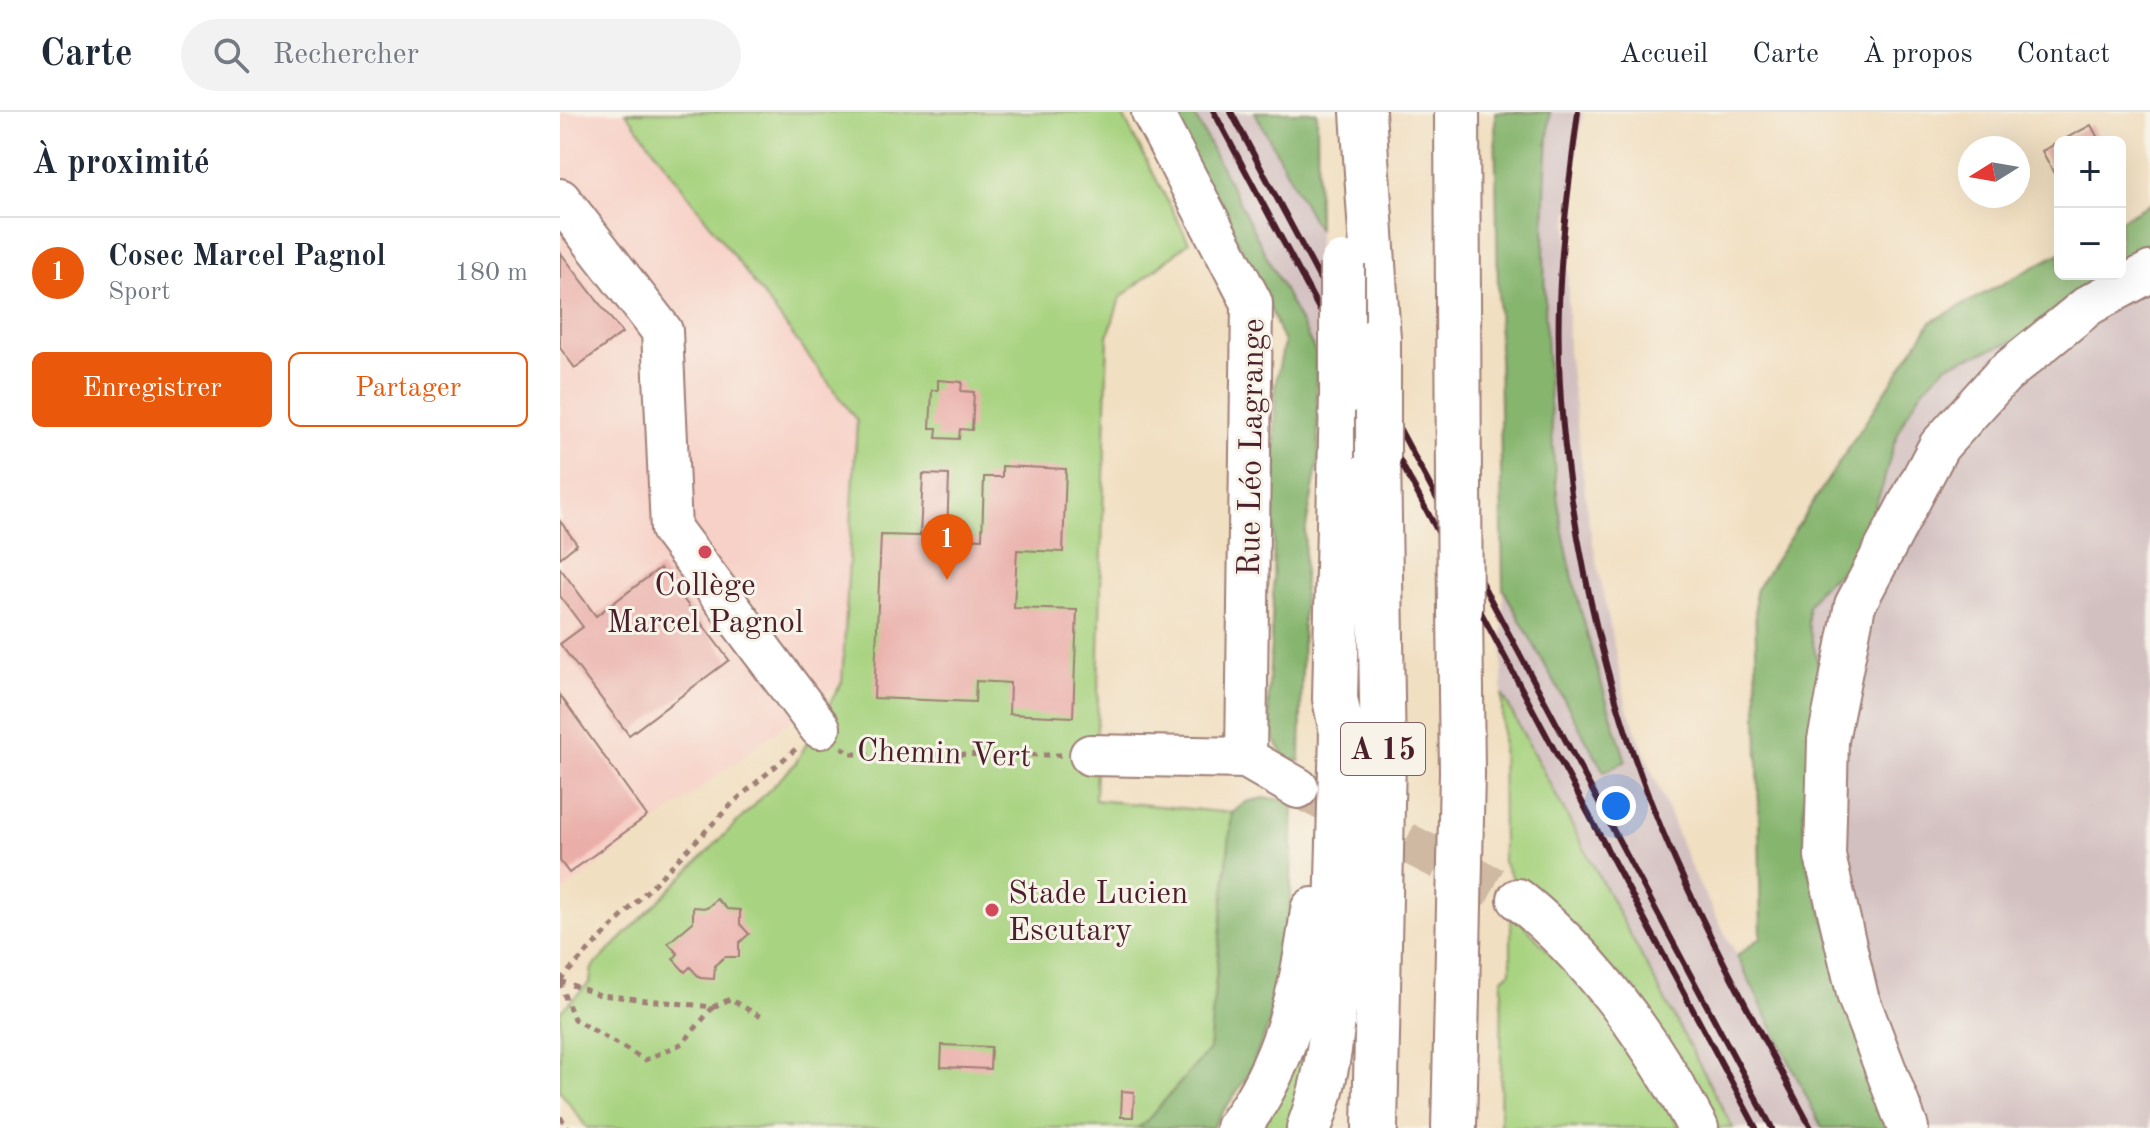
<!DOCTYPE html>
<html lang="fr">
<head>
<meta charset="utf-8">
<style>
	:root { --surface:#fff; --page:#f2f2f3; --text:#1f2937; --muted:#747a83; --line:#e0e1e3; --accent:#ea580c }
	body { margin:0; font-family:"Old Standard TT",serif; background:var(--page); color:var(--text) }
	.controls { position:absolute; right:24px; top:24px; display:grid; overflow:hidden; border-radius:12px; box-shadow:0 8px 32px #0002 }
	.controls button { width:72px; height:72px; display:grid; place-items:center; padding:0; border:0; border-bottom:2px solid var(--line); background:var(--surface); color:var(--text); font:40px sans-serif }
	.compass { position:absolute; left:1398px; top:24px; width:72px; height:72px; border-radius:50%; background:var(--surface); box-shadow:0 8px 32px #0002; rotate:259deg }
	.you { position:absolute; left:1056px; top:694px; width:28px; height:28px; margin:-20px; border:6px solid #fff; border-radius:50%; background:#1a73e8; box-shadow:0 0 0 12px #1a73e833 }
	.badge { display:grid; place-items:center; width:52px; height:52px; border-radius:50%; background:var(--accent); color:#fff; font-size:26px; font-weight:700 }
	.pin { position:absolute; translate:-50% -66px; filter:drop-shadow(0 2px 4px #0008) }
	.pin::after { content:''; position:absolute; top:42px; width:28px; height:24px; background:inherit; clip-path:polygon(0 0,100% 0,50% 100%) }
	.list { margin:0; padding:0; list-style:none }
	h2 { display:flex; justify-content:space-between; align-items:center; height:104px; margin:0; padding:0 32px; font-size:34px }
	h2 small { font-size:26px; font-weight:400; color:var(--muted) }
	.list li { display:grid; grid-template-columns:52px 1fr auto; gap:24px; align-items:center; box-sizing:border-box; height:112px; padding:0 32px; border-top:2px solid var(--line) }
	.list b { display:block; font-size:30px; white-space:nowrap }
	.list p { margin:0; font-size:26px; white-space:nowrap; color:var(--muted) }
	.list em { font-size:26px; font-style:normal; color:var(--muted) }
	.actions { display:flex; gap:16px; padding:24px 32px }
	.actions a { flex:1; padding:18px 0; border:2px solid var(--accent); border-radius:12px; text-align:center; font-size:28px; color:var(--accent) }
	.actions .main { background:var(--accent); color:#fff }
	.icon { flex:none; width:44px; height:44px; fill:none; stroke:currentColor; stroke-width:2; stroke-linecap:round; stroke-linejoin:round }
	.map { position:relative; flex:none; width:1590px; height:1016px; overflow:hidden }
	header { display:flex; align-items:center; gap:48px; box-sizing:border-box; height:112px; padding:0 40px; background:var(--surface); border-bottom:2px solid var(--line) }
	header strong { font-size:38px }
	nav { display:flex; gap:44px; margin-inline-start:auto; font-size:28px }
	.search { width:560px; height:72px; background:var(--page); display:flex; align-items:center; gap:20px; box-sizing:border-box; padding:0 28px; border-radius:44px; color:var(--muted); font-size:30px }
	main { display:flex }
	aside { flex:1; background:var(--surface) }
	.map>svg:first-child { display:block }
	.built { fill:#f7d1c7 }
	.industrial { fill:#d2bfc0 }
	.green { fill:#a8d380; stroke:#797956; stroke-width:2 }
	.forest { fill:#86b56e; stroke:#686a4c; stroke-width:2 }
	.building { fill:#eaaea9 }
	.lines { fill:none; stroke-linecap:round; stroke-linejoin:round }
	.minor-tunnel { stroke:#d0b9a3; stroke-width:40; stroke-dasharray:40 20; stroke-linecap:butt }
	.minor-casing { stroke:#9e7f76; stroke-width:44 }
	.highway-casing { stroke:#9e7f76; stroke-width:48 }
	.path { stroke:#9e7f76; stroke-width:5; stroke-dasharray:6 6; stroke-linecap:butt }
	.minor { stroke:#fff; stroke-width:40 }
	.highway { stroke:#fff; stroke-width:44 }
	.rail { stroke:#4a1f2b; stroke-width:6 }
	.highway-bridge-casing { stroke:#9e7f76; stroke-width:48; stroke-linecap:butt }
	.highway-bridge { stroke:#fff; stroke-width:44 }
	.poi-dot { fill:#d1495b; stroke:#f7f3e8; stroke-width:3 }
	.labels { text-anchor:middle; stroke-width:6; stroke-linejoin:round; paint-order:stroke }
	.shield { fill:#f7f3e8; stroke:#7e5f64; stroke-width:2 }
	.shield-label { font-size:30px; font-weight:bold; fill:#4a1f2b }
	.street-label { font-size:32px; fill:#4a1f2b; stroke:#f7f3e8 }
	.poi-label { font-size:32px; fill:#4a1f2b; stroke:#f7f3e8 }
</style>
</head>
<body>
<header>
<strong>Carte</strong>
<div class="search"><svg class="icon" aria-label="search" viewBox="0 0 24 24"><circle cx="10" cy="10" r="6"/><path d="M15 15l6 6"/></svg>Rechercher</div>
<nav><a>Accueil</a><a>Carte</a><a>À propos</a><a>Contact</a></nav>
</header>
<main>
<aside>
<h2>À proximité<small></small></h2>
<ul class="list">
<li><span class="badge">1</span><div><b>Cosec Marcel Pagnol</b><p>Sport</p></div><em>180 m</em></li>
</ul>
<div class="actions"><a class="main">Enregistrer</a><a>Partager</a></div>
</aside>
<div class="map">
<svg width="1590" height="1016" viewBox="0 0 1590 1016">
	<rect width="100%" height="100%" fill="#f7f3e8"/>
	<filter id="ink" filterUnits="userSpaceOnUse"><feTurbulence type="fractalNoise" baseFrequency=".0125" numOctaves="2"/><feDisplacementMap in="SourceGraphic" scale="16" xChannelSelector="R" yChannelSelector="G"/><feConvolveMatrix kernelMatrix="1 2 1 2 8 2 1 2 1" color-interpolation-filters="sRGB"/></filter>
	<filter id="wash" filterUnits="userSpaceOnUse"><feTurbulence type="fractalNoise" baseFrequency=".006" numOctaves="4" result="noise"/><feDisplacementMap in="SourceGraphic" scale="32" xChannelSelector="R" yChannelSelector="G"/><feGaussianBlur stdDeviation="1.8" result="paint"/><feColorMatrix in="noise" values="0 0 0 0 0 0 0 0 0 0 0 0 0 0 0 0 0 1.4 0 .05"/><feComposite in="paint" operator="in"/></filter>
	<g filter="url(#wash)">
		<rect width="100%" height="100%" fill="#f1dfc1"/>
		<path class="built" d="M2,0h64l231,309 -15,261 -282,212v-781z"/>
		<path class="industrial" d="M633,0h62l63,118 -3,121z
			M990,0h33l-15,106v132l21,174 38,184 66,165 44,83 24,-19 -6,-346 176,-269 129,-69v21h60v-54l30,-16v924h-417l-231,-434 1,-105 101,182 22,-10 -32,-94 -32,-138 -18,-203 1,-161z"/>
		<path class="green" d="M66,0h495l68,130 -69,56 -12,38 -13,464 137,13 -23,237 -64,73 -8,5h-550l-27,-37v-79l30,-30 2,-14 203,-204 47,-82 15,-261z
			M942,582l231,434h-23l-196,-247 -11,-19z
			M951,799l100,108 69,109h-180l2,-149 9,-8z
			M746,937l4,5 -18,74h-41l48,-78z"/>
		<path class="forest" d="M609,0h24l122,239 4,106 -14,76 -5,228 -13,-1 -13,-21 -6,-32 5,-106 2,-215 9,-43 -22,-55z
			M695,0h62l1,118z
			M935,0h55c-9,101 -7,203 1,305 3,37 4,78 12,115 15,78 38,154 63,229l-22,11 -101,-183z
			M1590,92v38l-30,17v-39z
			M1500,141v21h36l-71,63 -78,28 -25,25 -20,33 -10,27 -10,38 -25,63 -12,17 -26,20 -11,19v17l11,44 2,31 -14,75 -4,46 6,49 81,259h-68l-85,-172 24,-19 -6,-346 176,-269z
			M704,686l29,2 -3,125 -11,76 -31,74 -36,53h-75l8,-5 64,-73 23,-237 14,-11z"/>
		<g id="blocks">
			<path class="building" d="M1531,13l9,17h-40v27l-6,4 -12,-22z
				M0,140l62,81 -47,35 -15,-20z
				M378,268l24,2 -1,9 13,1 -2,38 -12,-1 -1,10 -23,-1 1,-10h-7l2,-38h6z
				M442,354l64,3 -3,83 -46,-2 -3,58 63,2 -4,107 -64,-3 1,-31 -34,-2 -1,21 -101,-4 7,-163 39,1 3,-62 26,1 -2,62 35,2 2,-62h18z
				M0,409l17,23 -17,14z
				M0,456l36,48 64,-48 69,92 -100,75 -69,-91 23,-17 -23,-31z
				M0,583l87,121 -78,57 -9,-12z
				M157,787l10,10 13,1v14l9,10 -10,9v14h-14l-10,8 -1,14 -14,-1 -10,-11 -5,5 -12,-13 5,-5 -10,-11 25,-21v-15l14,1z
				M382,933l49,2 -1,22 -49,-2z
				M562,979l12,1 -1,25h-12z"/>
		</g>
	</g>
	<g filter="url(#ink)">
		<use href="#blocks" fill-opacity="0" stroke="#9e7f76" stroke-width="2"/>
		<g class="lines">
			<path class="minor-tunnel" d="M738,676l220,111"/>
			<defs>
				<path id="minor" d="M592,0l100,191 -6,455
					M0,87l102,132 9,198 149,199
					M530,643l156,3
					M686,646l52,30
					M958,787c75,60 135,144 180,229
					M1348,1016l-50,-131 -33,-141 3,-116 27,-135 84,-159 64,-71 86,-70 61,-33"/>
				<path id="highway" d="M803,0l15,227
					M897,0l2,372
					M678,1016c48,-65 65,-139 75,-218
					M749,1016c26,-68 27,-140 28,-212 2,-61 3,-123 5,-184l-7,-33 7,-305
					M815,1016l8,-370 -5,-300
					M894,1016l8,-355 -2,-163"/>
			</defs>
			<use href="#minor" class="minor-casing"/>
			<use href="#highway" class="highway-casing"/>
			<path class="path" d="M282,635l7,7 212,1
				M0,868l176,-180 62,-53
				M0,869l40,14 113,12 -30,36 -38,17 -71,-41 -14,-35
				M153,895l17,-8 33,19
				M0,1005l9,11"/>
			<use href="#minor" class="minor"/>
			<use href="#highway" class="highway"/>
			<path class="rail" d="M654,0l542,1016
				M671,0l541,1016
				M1018,0c-8,64 -17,128 -19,193 -5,166 39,372 103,525 43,103 97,200 149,298"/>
			<defs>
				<path id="highway-bridge" d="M782,152v130
					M818,227v119
					M899,372l1,126"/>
			</defs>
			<use href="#highway-bridge" class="highway-bridge-casing"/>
			<use href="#highway-bridge" class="highway-bridge"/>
		</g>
	</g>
	<g class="poi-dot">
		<circle cx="145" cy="440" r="8"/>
		<circle cx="432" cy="798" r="8"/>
	</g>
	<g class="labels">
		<rect class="shield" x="781" y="611" width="84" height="52" rx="6"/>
		<g class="shield-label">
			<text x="823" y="647">A 15</text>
		</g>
		<g class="street-label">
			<text transform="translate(690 335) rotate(-89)" y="11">Rue Léo Lagrange</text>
			<text transform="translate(384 640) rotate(2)" y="11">Chemin Vert</text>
		</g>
		<g class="poi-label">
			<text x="145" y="483">Collège<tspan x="145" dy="37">Marcel Pagnol</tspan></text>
			<text x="448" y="791" text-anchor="start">Stade Lucien<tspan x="448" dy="37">Escutary</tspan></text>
		</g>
	</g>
</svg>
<div class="controls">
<button>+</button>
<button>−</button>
</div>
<svg class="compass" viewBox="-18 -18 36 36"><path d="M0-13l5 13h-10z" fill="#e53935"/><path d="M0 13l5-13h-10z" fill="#747a83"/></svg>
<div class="you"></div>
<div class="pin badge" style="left:387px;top:468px">1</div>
</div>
</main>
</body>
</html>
